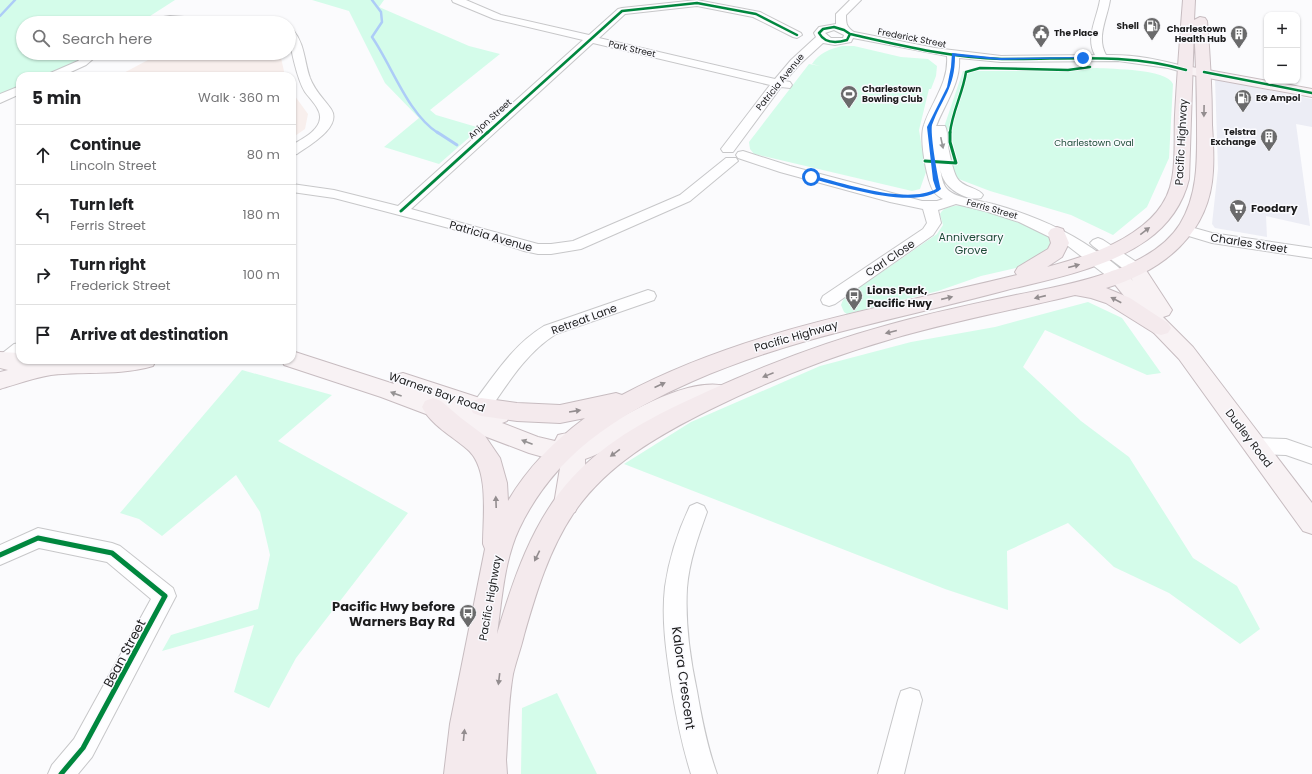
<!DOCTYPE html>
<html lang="en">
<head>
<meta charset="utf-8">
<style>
	:root { --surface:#fff; --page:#f2f2f2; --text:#202124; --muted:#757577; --line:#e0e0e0 }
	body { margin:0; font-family:Poppins,sans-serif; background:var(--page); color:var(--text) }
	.controls { position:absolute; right:12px; top:12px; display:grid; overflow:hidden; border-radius:8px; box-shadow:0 1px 3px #0004 }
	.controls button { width:36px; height:36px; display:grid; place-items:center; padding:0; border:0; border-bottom:1px solid var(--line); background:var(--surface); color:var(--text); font:20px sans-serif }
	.stop { position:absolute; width:12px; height:12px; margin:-9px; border:3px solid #1a73e8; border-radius:50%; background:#fff }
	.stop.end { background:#1a73e8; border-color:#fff; box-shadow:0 1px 4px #0008 }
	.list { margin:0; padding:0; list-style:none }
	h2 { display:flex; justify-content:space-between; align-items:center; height:52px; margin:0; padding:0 16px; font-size:17px }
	h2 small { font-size:13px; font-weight:400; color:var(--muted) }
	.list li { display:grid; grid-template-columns:26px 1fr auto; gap:12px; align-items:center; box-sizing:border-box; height:60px; padding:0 16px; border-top:1px solid var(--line) }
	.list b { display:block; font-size:15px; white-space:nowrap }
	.list p { margin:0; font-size:13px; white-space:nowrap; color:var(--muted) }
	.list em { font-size:13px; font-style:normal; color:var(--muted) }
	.icon { flex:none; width:22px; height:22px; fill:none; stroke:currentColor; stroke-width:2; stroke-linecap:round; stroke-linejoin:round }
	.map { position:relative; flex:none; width:1312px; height:774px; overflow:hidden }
	.search { position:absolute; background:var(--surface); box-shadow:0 1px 3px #0004; left:16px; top:16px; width:280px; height:44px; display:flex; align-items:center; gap:10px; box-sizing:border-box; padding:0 14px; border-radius:22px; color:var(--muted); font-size:15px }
	.panel { position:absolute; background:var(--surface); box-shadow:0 1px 3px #0004; left:16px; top:72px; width:280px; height:292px; border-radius:12px }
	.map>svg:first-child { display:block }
	.built { fill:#ecedf5 }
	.education { fill:#f8efed }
	.green { fill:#d4fcea }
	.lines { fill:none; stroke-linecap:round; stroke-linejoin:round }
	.stream-far1 { stroke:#adccf7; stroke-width:2.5 }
	.stream { stroke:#adccf7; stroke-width:3 }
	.minor-casing { stroke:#c7c7c9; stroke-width:2 }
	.major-casing { stroke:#c7bcc0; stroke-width:2 }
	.highway-casing { stroke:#c7bcc0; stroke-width:2 }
	.minor { fill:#fefeff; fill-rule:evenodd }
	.major { fill:#f8f2f4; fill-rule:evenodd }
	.highway { fill:#f4eaed; fill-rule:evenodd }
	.cycleway-far2-casing { stroke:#fafafe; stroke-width:4 }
	.cycleway-far1-casing { stroke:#fafafe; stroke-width:5 }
	.cycleway-casing { stroke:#fafafe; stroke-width:8 }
	.cycleway-far2 { stroke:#00873e; stroke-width:2.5 }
	.cycleway-far1 { stroke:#00873e; stroke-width:3 }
	.cycleway { stroke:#00873e; stroke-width:5 }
	.oneway { fill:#938d8f }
	.oneway2 { fill:#989899 }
	.oneway3 { fill:#959293 }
	.route { fill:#1a73e8 }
	.labels { text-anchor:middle; stroke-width:3; stroke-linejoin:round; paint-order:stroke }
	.far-poi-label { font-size:9px; font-weight:bold; fill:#1c1c1d; stroke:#fafafe; text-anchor:end }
	.far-street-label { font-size:9px; fill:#1c1c1d; stroke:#fafafe }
	.far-park-label { font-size:9px; fill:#1c4b37; stroke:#fafafe }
	.street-label { font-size:11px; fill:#1c1c1d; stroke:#fafafe }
	.poi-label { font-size:11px; font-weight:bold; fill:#1c1c1d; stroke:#fafafe; text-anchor:start }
	.park-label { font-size:11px; fill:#1c4b37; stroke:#fafafe }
	.near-poi-label { font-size:13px; font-weight:bold; fill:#1c1c1d; stroke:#fafafe; text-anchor:end }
	.near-street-label { font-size:13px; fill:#1c1c1d; stroke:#fafafe }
</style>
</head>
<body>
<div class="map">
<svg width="1312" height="774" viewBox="0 0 1312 774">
	<rect width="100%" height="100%" fill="#fbfbfd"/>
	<path class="built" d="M1215,79l97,20v28l-16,-3 14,102 -44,-10 1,21 -52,-9 -3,-4 6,-55z"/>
	<path class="education" d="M161,53h119l5,23h-167z
		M292,92l16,22 -3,15 -13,9z"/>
	<path class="green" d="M0,0h175l-28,18 -14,5h-110v30h63l-11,9 -32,14h-23v10l-20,9z
		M312,0h72l-5,7 90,39 31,8 -70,56 6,5 44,13 -41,36 -55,-17 35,-29 -34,-35 -36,-72z
		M842,46h12l47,11 27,2 9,7 -1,10 -5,13h-2l-10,41 7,42 -6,17 -8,2 -158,-37 -4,-5 -1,-7 60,-78 11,2 -8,-2c7,-11 18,-15 30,-18z
		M1097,68c15,1 70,1 76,16l-4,74 -22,49 -34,28 -42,-20 -81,-24 -34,-13 -13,-48 20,-59h57z
		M962,205l27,7 53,19c5,5 9,8 10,15l-9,8 -27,14 -35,8 -43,15 -91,23 -3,-2 -3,-7 2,-5 4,-4 90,-62 6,-9 -3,-11c4,-8 14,-8 22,-9z
		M1088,302l34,16 39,55 -14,2 -102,-45 -22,37 58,54 48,36 64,101 44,28 23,43 -20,15 -71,-51 -55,-26 -46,-44 -61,28 1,59 -63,-21 -321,-125 67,-42 129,-56 91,-24 84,-15z
		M242,370l90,25 -54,46 130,72 -112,145 -27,50 -35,-16 20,-67 -92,26 9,-16 87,-26 12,-54 -10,-43 -24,-37 -74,61 -23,-17 -19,-6z
		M557,693l40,81h-76l1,-66z"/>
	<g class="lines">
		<path class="stream-far1" d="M372,0l9,12 1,10 -10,15c20,29 36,77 66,96
			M0,16l15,-16"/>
		<path class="stream" d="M437,132l20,13"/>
		<defs>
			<path id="minor" d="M452,0h14l35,15 88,20 29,-26 4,-1 75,-8 63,12 41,21 1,2 -5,3 -4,-1 -40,-20 -56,-11 -72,8 -26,24 176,41 16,-19 25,-23 -2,-4 5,-6 17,-3v-10l14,-14h11l-15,15c0,8 0,12 8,17l81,16 66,8 94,-1c-10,-18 2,-36 5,-55h10c-3,19 -14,37 -4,55 28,-1 57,5 84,13l2,2 -2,2 -4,1 -18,-5 -50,-7 -117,1 -42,-4c2,24 -13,44 -22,66l-1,2h9c3,6 2,13 3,19 1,8 5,26 9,33 6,10 21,9 26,17l-2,3c-13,3 -32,-7 -38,-20 -2,-4 -3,-10 -4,-15 2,7 2,20 8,26 9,10 33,11 46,15 40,11 77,27 110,52 8,5 18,12 23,20l-2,4 -6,1 -6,-1 -44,-34 -49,-24 -34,-11 -29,-7 -18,6 3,13 -8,12 -98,69 -6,2 -6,-2 -2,-4 2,-4 100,-67 4,-6 -4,-14 -33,-7 -110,-30 -42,-14 -2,-3 2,-3 5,-1 47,15 132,35h15l6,-2c-6,-3 -10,-7 -12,-13 -5,-13 -12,-48 -7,-61 8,-24 25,-42 23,-69l-94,-18 -2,4 -16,3 -12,-2 -24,22 -14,16 5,1 2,3 -2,3 -9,-1 -48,65h-10l-2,-3 49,-64 -177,-42 -182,166 127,35h13l22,-3 107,-46 46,-37h10l2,3 -48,40 -109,48 -30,5h-13l-14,-3 -52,-17 -138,-36 -42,-6v-8l42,6 64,16 185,-166 -89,-21 -41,-17zM834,30l10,5 -1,3h-12l-6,-5z
				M170,16l57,4 5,3h-94l5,-3z
				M289,29l4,1c12,14 11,31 17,48 5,13 14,21 21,31 12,18 -23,37 -34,45l-5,1v-10c10,-6 27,-14 28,-27 1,-9 -10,-19 -15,-26 -8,-13 -16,-48 -16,-63z
				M87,53h13l-14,12 -24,11h-16l2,-2 30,-13z
				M20,86v8l-20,9v-9z
				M1187,226l25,7 100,15v10l-100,-15 -30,-9 -2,-3 2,-3z
				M1098,238l5,2 38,25 2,4 -2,4 -6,1 -6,-1 -36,-27 -3,-3 3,-3z
				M648,290l6,2 2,4 -2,4 -98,34c-30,19 -48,49 -68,78l-7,2 -7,-2 -2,-5 2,-5c21,-28 40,-58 70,-76z
				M20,343v15c-7,5 -12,10 -20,7v-10l14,-11z
				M1255,438l31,1 26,9v16l-26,-9 -31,-1 -7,-2 -3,-6 3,-6z
				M697,503l7,3 3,6c-9,25 -18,50 -20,76 -2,35 3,70 10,103 5,29 10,55 20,83h-26c-9,-29 -14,-54 -19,-83 -5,-34 -11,-70 -7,-104 4,-28 13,-56 25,-81z
				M38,528l74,15 8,3 53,42 3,8 -84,161 -14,17h-30l4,-9 22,-26 77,-140 -44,-37 -68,-14 -39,17v-20z
				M910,688l9,3 3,9 -18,74h-26l20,-74 3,-9z"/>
			<path id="major" d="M1186,66l126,23v8l-131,-24 -2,-3 2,-3z
				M1135,263l7,1 30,46 -3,5 -6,2 30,30 119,156v31l-9,-3 -124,-172 -25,-26 -46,-57 3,-5c12,-3 15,2 22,10l-8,-12 3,-5z
				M292,351l102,33 -2,-3 3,-6 8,-2 86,28 18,8 3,6 -3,6 -5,2 36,14 17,4 3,-6c9,-3 15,-2 21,6l4,-1c35,-21 105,-67 147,-53l3,6 -3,6c-13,4 -27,2 -40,6 -38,12 -68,41 -105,54 1,17 -3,38 -10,53l-9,3 -9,-3 -3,-8 7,-42 -32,-9 -148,-56 -97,-32 -2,-5h10z
				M0,352l20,1v7h18l-1,2 8,-2h111l-3,6c-34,10 -68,5 -102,9 -18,3 -34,9 -51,14v-17l8,-2 -8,-2z"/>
			<path id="highway" d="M1183,0h12l-1,20 6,-3 5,1 2,3c3,35 5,69 5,104 1,15 2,30 1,46 -3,63 -50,100 -107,117l24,10 38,25 3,5 -3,5 -7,2 -7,-2 -48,-30 -15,-5 -16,-3c-62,15 -126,27 -187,45 -62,18 -122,42 -179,70 -52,26 -103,55 -136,104 -24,36 -37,79 -49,121 -3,13 -8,26 -11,39 -5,28 -5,58 -7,86l1,14h-63l6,-50 35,-175 -2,-5c0,-27 7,-76 -16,-95 -15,-13 -36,-24 -45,-42l3,-6 8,-3 8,3 20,17 24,18 15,22 7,25 1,18c20,-34 46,-60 77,-83l-25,5 -43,-2 -36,-5 -8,-3 -3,-6 3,-6 8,-3 36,5 43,2 56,-12 6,2c123,-66 261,-87 395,-120l-2,-3 3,-5 30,-18 3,-6 -3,-10 3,-4 6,-2 6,2 6,14 -7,14 -15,10c45,-12 116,-34 125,-88 4,-20 2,-43 3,-64 2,-38 5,-77 8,-115zM1194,28c2,31 3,62 3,94 0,35 2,71 -17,102 -29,47 -114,61 -164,71 -43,9 -86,18 -128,30 -62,17 -123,40 -182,67 -49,22 -99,47 -135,87 -39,43 -58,101 -74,155 5,-35 7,-73 22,-105 36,-76 100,-115 174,-148 100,-44 206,-62 310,-90 48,-12 103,-22 144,-51 21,-15 36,-36 42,-61z"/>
		</defs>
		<use href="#minor" class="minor-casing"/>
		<use href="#major" class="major-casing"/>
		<use href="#highway" class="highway-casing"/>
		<use href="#minor" class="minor"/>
		<use href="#major" class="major"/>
		<use href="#highway" class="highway"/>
		<defs>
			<path id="cycleway-far2" d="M834,27l10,3 6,4 -3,6c-10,3 -22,4 -28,-7l4,-4z
				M850,34c49,11 102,24 152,25 62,1 124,-7 184,11
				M1204,72l108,21
				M487,133l135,-122 75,-8 59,11 41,21
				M950,133c2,-21 13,-40 16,-61l14,-4 88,2 22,-3"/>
			<path id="cycleway-far1" d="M925,161l31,2 -6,-21v-10
				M401,211l87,-79"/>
			<path id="cycleway" d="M0,555l38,-17 74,15 53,43 -82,152 -22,26"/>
		</defs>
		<use href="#cycleway-far2" class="cycleway-far2-casing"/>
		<use href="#cycleway-far1" class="cycleway-far1-casing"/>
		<use href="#cycleway" class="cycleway-casing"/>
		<use href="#cycleway-far2" class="cycleway-far2"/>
		<use href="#cycleway-far1" class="cycleway-far1"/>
		<use href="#cycleway" class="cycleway"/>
	</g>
	<defs><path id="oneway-solid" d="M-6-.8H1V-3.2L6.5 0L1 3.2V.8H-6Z"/></defs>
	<g class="oneway">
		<use href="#oneway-solid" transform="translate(1204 111) rotate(91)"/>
		<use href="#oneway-solid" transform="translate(1145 231) rotate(-38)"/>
		<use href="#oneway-solid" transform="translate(1074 266) rotate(-15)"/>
		<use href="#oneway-solid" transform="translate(1040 297) rotate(167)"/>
		<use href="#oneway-solid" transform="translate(947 298) rotate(-13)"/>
		<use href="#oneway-solid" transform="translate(1116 300) rotate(-152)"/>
		<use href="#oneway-solid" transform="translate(891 332) rotate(166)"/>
		<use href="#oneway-solid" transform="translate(768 375) rotate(158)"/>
		<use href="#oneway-solid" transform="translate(660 385) rotate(-24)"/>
		<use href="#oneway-solid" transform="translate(575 411) rotate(-9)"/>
		<use href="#oneway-solid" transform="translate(615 453) rotate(144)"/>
		<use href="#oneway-solid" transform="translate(496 502) rotate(-92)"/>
		<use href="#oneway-solid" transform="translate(537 556) rotate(116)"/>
		<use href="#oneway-solid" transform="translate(499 679) rotate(97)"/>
		<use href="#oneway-solid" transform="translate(464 735) rotate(-84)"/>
	</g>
	<use class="oneway2" href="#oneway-solid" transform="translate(942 143) rotate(78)"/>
	<g class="oneway3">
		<use href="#oneway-solid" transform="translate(396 394) rotate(-160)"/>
		<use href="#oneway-solid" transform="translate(527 442) rotate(-159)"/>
	</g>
	<path class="route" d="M952,53l48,5 83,-1 2,1 -85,2 -45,-4c0,32 -13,42 -23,69 -2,9 6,55 9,64 -24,22 -102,-3 -131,-11l1,-3c31,8 96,30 125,14l-3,-9 -6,-53 20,-40 4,-20z"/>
	<defs>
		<symbol id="fuel-pin" viewBox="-11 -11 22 30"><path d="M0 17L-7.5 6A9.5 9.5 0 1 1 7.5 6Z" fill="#6a6a6b" stroke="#fafafe"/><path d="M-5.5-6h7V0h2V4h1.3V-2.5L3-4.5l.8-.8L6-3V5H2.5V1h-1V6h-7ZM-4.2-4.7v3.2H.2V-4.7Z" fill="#fff"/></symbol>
		<symbol id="civic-pin" viewBox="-11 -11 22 30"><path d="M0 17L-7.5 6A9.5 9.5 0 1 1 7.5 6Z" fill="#6a6a6b" stroke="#fafafe"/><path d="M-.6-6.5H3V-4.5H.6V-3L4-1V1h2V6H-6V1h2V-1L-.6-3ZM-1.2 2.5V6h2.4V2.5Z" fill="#fff"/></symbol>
		<symbol id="building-pin" viewBox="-11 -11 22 30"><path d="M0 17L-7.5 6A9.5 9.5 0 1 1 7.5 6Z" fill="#6a6a6b" stroke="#fafafe"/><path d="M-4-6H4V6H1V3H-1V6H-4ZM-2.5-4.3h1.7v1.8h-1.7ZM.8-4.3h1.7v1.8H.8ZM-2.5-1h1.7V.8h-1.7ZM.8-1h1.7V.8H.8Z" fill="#fff"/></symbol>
		<symbol id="stadium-pin" viewBox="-11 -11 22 30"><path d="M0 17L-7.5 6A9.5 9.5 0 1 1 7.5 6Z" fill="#6a6a6b" stroke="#fafafe"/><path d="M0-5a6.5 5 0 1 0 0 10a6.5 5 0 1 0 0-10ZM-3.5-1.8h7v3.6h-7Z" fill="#fff"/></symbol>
		<symbol id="supermarket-pin" viewBox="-11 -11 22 30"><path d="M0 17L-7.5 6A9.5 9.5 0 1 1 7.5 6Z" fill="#6a6a6b" stroke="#fafafe"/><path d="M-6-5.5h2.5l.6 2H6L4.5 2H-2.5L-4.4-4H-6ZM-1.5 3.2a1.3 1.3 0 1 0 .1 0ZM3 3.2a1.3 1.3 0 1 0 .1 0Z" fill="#fff"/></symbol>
		<symbol id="bus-pin" viewBox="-11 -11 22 30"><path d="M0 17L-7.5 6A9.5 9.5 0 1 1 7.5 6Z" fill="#6a6a6b" stroke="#fafafe"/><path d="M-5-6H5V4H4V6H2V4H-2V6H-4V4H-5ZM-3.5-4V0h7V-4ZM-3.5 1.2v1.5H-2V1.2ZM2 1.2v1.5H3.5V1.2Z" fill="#fff"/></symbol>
	</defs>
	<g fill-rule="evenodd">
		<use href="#fuel-pin" x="1142" y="16" width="20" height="27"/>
		<use href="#civic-pin" x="1031" y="23" width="20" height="27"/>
		<use href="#building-pin" x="1229" y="24" width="20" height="27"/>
		<use href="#stadium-pin" x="839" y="84" width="20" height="27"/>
		<use href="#fuel-pin" x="1233" y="88" width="20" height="27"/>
		<use href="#building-pin" x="1259" y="127" width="20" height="27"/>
		<use href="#supermarket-pin" x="1228" y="198" width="20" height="27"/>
		<use href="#bus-pin" x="844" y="286" width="20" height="27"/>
		<use href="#bus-pin" x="458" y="603" width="20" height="27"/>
	</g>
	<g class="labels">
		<g class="far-poi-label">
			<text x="1139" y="29">Shell</text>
			<text x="1226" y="32">Charlestown<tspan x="1226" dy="10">Health Hub</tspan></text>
			<text x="1054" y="36" text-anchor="start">The Place</text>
			<text x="862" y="92" text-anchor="start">Charlestown<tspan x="862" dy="10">Bowling Club</tspan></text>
			<text x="1256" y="101" text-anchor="start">EG Ampol</text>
			<text x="1256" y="135">Telstra<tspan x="1256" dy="10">Exchange</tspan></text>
		</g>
		<g class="far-street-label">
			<text transform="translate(912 38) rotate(11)" y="3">Frederick Street</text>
			<text transform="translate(632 49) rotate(13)" y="3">Park Street</text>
			<text transform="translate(780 82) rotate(-51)" y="3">Patricia Avenue</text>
			<text transform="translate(490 119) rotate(-42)" y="3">Anjon Street</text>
			<text transform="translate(992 209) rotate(16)" y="3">Ferris Street</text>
		</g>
		<g class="far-park-label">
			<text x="1094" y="146">Charlestown Oval</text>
		</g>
		<g class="street-label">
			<text transform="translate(1181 142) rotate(-87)" y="4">Pacific Highway</text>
			<text transform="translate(491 236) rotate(16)" y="4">Patricia Avenue</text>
			<text transform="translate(1249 243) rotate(9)" y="4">Charles Street</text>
			<text transform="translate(890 258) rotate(-34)" y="4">Carl Close</text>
			<text transform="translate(584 319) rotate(-20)" y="4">Retreat Lane</text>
			<text transform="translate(796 336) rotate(-16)" y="4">Pacific Highway</text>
			<text transform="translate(437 392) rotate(19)" y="4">Warners Bay Road</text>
			<text transform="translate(1249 438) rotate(53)" y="4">Dudley Road</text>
			<text transform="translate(490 598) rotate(-80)" y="4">Pacific Highway</text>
		</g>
		<g class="poi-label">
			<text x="1251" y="212">Foodary</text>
			<text x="867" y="294">Lions Park,<tspan x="867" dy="13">Pacific Hwy</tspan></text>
		</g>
		<g class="park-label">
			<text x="971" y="241">Anniversary<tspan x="971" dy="13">Grove</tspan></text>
		</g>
		<g class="near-poi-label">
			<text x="455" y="611">Pacific Hwy before<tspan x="455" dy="15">Warners Bay Rd</tspan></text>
		</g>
		<g class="near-street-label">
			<text transform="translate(124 653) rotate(-62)" y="5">Bean Street</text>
			<text transform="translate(684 678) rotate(82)" y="5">Kalora Crescent</text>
		</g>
	</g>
</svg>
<div class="controls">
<button>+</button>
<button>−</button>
</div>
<div class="stop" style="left:811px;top:177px"></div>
<div class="stop end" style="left:1083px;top:58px"></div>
<div class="search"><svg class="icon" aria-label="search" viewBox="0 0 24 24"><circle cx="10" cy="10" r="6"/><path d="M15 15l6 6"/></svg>Search here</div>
<section class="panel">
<h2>5 min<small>Walk · 360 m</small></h2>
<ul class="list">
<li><svg class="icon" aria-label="ahead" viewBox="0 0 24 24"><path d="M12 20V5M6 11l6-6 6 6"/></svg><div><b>Continue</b><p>Lincoln Street</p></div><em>80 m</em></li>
<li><svg class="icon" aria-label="left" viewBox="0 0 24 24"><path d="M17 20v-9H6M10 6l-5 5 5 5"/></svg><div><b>Turn left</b><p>Ferris Street</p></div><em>180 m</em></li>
<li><svg class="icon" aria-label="right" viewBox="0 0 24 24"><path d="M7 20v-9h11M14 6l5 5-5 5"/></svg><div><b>Turn right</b><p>Frederick Street</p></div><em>100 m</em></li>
<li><svg class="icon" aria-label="arrive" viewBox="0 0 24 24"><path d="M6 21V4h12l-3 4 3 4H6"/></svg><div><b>Arrive at destination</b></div></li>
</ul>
</section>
</div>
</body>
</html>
